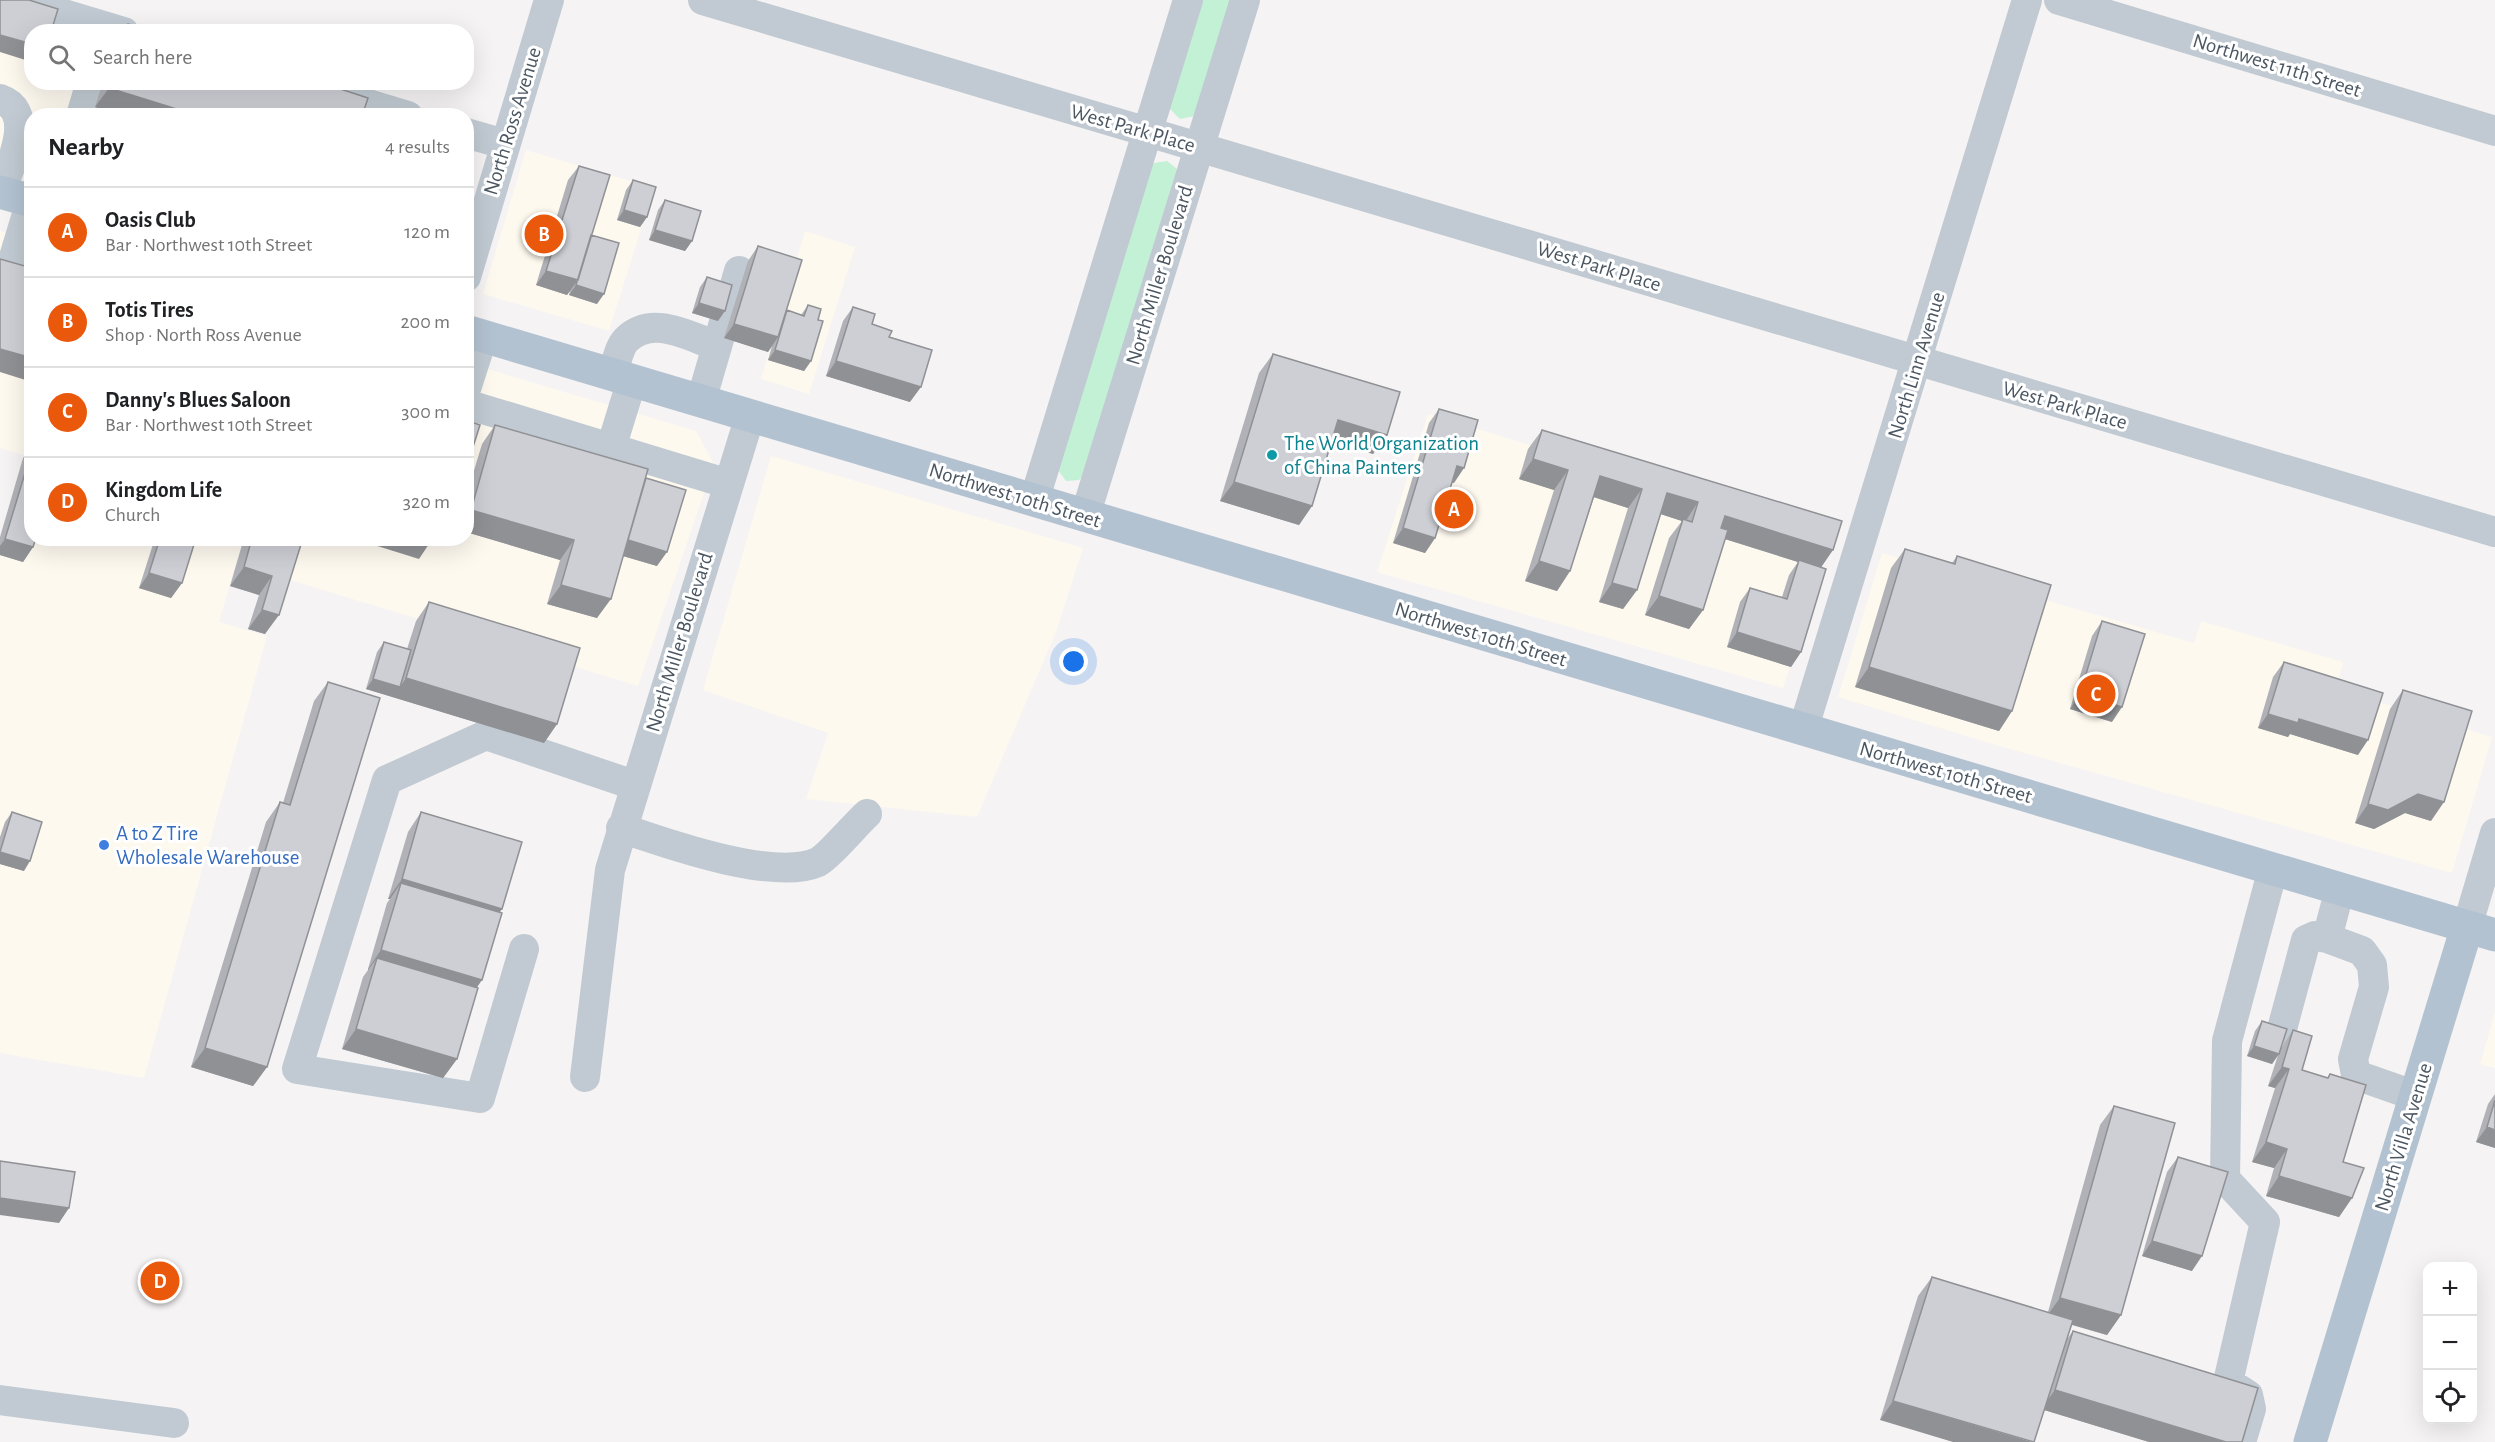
<!DOCTYPE html>
<html lang="en">
<head>
<meta charset="utf-8">
<style>
	:root { --surface:#fff; --page:#f6f6f6; --text:#202124; --muted:#757577; --line:#e0e0e0; --accent:#ea580c }
	body { margin:0; font-family:"Alegreya Sans",sans-serif; background:var(--page); color:var(--text) }
	.controls { position:absolute; right:18px; bottom:18px; display:grid; overflow:hidden; border-radius:12px; box-shadow:0 6px 24px #0002 }
	.controls button { width:54px; height:54px; display:grid; place-items:center; padding:0; border:0; border-bottom:2px solid var(--line); background:var(--surface); color:var(--text); font:30px sans-serif }
	.you { position:absolute; left:1074px; top:662px; width:21px; height:21px; margin:-15px; border:4px solid #fff; border-radius:50%; background:#1a73e8; box-shadow:0 0 0 9px #1a73e833 }
	.badge { display:grid; place-items:center; width:39px; height:39px; border-radius:50%; background:var(--accent); color:#fff; font-size:20px; font-weight:700 }
	.pin { position:absolute; translate:-50% -50%; border:3px solid #fff; box-shadow:0 2px 6px #0006 }
	.list { margin:0; padding:0; list-style:none }
	h2 { display:flex; justify-content:space-between; align-items:center; height:78px; margin:0; padding:0 24px; font-size:26px }
	h2 small { font-size:20px; font-weight:400; color:var(--muted) }
	.list li { display:grid; grid-template-columns:39px 1fr auto; gap:18px; align-items:center; box-sizing:border-box; height:90px; padding:0 24px; border-top:2px solid var(--line) }
	.list b { display:block; font-size:22px; white-space:nowrap }
	.list p { margin:0; font-size:20px; white-space:nowrap; color:var(--muted) }
	.list em { font-size:20px; font-style:normal; color:var(--muted) }
	.icon { flex:none; width:33px; height:33px; fill:none; stroke:currentColor; stroke-width:2; stroke-linecap:round; stroke-linejoin:round }
	.map { position:relative; flex:none; width:2495px; height:1442px; overflow:hidden }
	.search { position:absolute; background:var(--surface); box-shadow:0 6px 24px #0002; left:24px; top:24px; width:450px; height:66px; display:flex; align-items:center; gap:15px; box-sizing:border-box; padding:0 21px; border-radius:24px; color:var(--muted); font-size:22px }
	.panel { position:absolute; background:var(--surface); box-shadow:0 6px 24px #0002; left:24px; top:108px; width:450px; height:438px; border-radius:24px }
	.map>svg:first-child { display:block }
	.commercial { fill:#fdf9ef }
	.green { fill:#c3f1d5 }
	.lines { fill:none; stroke-linecap:round; stroke-linejoin:round }
	.minor { stroke:#c1cad2; stroke-width:30 }
	.major { stroke:#b3c2d1; stroke-width:33 }
	.wall { fill:#b0b2b7 }
	.shaded-wall { fill:#909195 }
	.building { fill:#cdcfd5; stroke:#909195; stroke-width:1.5 }
	.culture-dot { fill:#0f9aa8; stroke:#fff; stroke-width:2 }
	.shop-dot { fill:#3f7fe0; stroke:#fff; stroke-width:2 }
	.labels { text-anchor:middle; stroke-width:6; stroke-linejoin:round; paint-order:stroke }
	.street-label { font-size:21px; fill:#4a5661; stroke:#fff }
	.culture-label { font-size:21px; fill:#0d838f; stroke:#fff; text-anchor:start }
	.shop-label { font-size:21px; fill:#366cbe; stroke:#fff; text-anchor:start }
</style>
</head>
<body>
<div class="map">
<svg width="2495" height="1442" viewBox="0 0 2495 1442">
	<rect width="100%" height="100%" fill="#f5f3f3"/>
	<path class="commercial" d="M0,4l95,27 -63,1v50l233,1 109,32 -342,1 -1,46 -31,-10z
		M526,150l128,38 -45,143 -126,-37z
		M0,231l31,9 1,298 211,1 -24,83 48,14 -123,442 -144,-25v-516l24,-82 -24,-7z
		M805,231l50,16 -46,147 -48,-15z
		M467,363l229,68 18,33 -76,222 -351,-107 12,-40 167,-1z
		M1428,414l403,122 -48,152 -406,-116z
		M771,456l312,92 -27,84 -79,185 -171,-18 22,-66 -125,-43z
		M1882,553l312,90 7,-22 142,41 -7,27 156,48 -40,136 -456,-128 -158,-48z
		M2495,1012v56l-15,-4z"/>
	<path class="green" d="M1201,0h32l-38,116 -15,3 -10,-10v-8z
		M1167,161l10,8 -94,307 -4,4 -13,1 -8,-11 92,-302 4,-5z"/>
	<g class="lines">
		<path class="minor" d="M17,0l107,32
			M703,0l1792,532
			M2059,0l436,131
			M296,82l112,34
			M0,99c38,13 9,68 1,93
			M81,116l10,-34
			M466,133l38,11
			M11,267l20,-66
			M466,277l83,-277
			M612,374c4,-9 7,-27 14,-34 26,-26 62,-4 91,6
			M466,389l17,-53
			M701,401l38,-130
			M466,404l263,80
			M611,448l21,-68
			M1034,501l154,-501
			M1085,516l160,-516
			M1803,730l224,-730
			M621,828c44,15 153,54 197,34 10,-5 38,-38 49,-48
			M2340,889l-13,49 35,13 10,14 2,22 -21,72 3,16 60,21
			M2467,927l28,-94
			M524,949l-44,149 -183,-29 90,-289 99,-45 148,50
			M2282,1029l24,-89 9,-4 12,2
			M585,1077l25,-207 140,-454
			M0,1400l174,23
			M2241,1442l10,-33 -3,-14 -20,-13 37,-160 -40,-43 2,-138 46,-172"/>
		<path class="major" d="M0,192l32,9
			M466,331l2029,604
			M2310,1442l157,-515"/>
	</g>
	<path class="wall" d="M103,82h216l43,34h-240l-27,-9z
		M579,166l12,69 6,69 -28,-9 1,-4 -3,4 -31,-10 32,-105z
		M633,180l14,37 -7,10 -23,-7 9,-30z
		M665,200l27,41 -7,10 -36,-11 9,-30z
		M758,246l28,65 15,4 7,-10 10,15 -7,41 -7,10 -36,-11 4,-14 -4,6 -44,-14 24,-77z
		M707,277l11,44 -26,-8 8,-26z
		M853,307l19,17 17,13 21,65 -84,-26 17,-55z
		M1273,354l114,81 -14,19 -41,-13 -20,65 -13,19 -79,-24 39,-128z
		M1439,409l15,74 -2,-1 -17,56 -10,15 -32,-10 36,-120z
		M495,425l151,53 11,88 -34,-10 -26,62 -50,-14 13,-44 -94,-28v-35l16,-53z
		M1542,430l300,91 -21,46 -20,85 -10,15 -64,-20 13,-45 10,-14 32,9 7,-22 9,-13 -73,-23 -22,71 -14,19 -44,-14 24,-77 13,-17 -21,-7 -24,76 -14,19 -24,-7 29,-94 -34,-11 -24,74 -13,20 -32,-10 29,-91 -35,-11 9,-30z
		M32,446l1,101 -10,15 -23,-7v-18l23,-79z
		M155,538h41l-14,45 -11,15 -32,-10z
		M244,538h59l-38,96 -17,-5 11,-34 -29,-9z
		M1905,549l47,14 5,-7 55,155 -13,20 -144,-44 36,-119z
		M429,602l128,122 -13,19 -178,-54 11,-37 7,-10 23,7 9,-28z
		M2102,621l10,101 -42,-13 22,-73z
		M2284,662l74,93 -68,-21 -2,3 -30,-9 15,-51z
		M328,682l-61,385 -14,19 -62,-19 75,-245 14,-20 3,1 31,-102z
		M2403,690l28,131 -26,-8 -31,16 -19,-6 35,-114z
		M12,812l12,59 -24,-7v-27l5,-15z
		M421,812l79,100 -23,75 -20,72 -14,19 -101,-29 21,-72 5,-7v-1l19,-66 3,-4h-2l20,-67z
		M2262,1021l19,27 12,-18 9,40 25,8 3,-4 13,88 9,36 -13,19 -73,-21 8,-28 -22,-6 23,-74 -7,-2 10,-31 -6,9 -25,-8 8,-25z
		M2495,1094v54l-19,-6 12,-38z
		M2114,1106l7,209 -14,20 -35,-10 -5,14 6,-8 76,111 -105,-32 -164,10 38,-124 14,-19 116,35 52,-187z
		M2178,1157l14,114 -50,-15 25,-84z"/>
	<path class="shaded-wall" d="M0,35l32,9v18l-32,-10z
		M109,88l90,28h-77l-27,-9z
		M624,210l23,7 -7,10 -23,-7z
		M655,230l37,11 -7,10 -36,-11z
		M546,271l32,9 -11,15 -31,-10z
		M576,285l28,9 -7,10 -28,-9z
		M699,303l26,8 -7,10 -26,-8z
		M734,324l44,13 -10,15 -44,-14z
		M0,349l32,9v24l-32,-10z
		M775,350l36,11 -7,10 -36,-11z
		M836,361l85,26 -11,15 -84,-26z
		M1338,420l49,15 -14,19 -48,-15z
		M1533,459l35,11 -14,20 -35,-11z
		M1457,466l7,2 -10,15 -7,-2z
		M1600,476l42,13 -14,19 -41,-13z
		M1234,482l78,24 -13,19 -79,-24z
		M1667,493l31,9 -13,20 -31,-10z
		M471,510l103,30 -14,20 -94,-28v-16z
		M1725,516l108,34 -13,19 -21,-9 -1,2 -86,-27z
		M1403,528l32,10 -10,15 -32,-10z
		M375,538h35l19,6 -10,15 -48,-15z
		M5,539l28,8 -10,15 -23,-7v-9z
		M626,539l41,13 -10,14 -41,-12z
		M1539,561l31,10 -13,20 -32,-10z
		M244,567l28,9 -13,19 -29,-9z
		M149,573l33,10 -11,15 -32,-10z
		M1612,583l25,7 -14,19 -24,-7z
		M561,585l50,14 -14,19 -50,-14z
		M1659,596l44,14 -14,19 -44,-14z
		M262,610l17,5 -14,19 -17,-5z
		M1737,632l64,20 -10,15 -64,-20z
		M1869,667l143,44 -13,20 -144,-44z
		M406,678l151,46 -13,19 -178,-54 7,-10 27,8z
		M2080,694l42,13 -10,15 -42,-13z
		M2268,714l31,5 69,21 -10,15 -68,-21 -2,3 -30,-9z
		M2418,794l26,8 -13,19 -26,-8 -31,16 -19,-6 13,-19z
		M0,852l30,9 -6,10 -24,-7z
		M402,879l100,30 -13,19 -88,-45 -11,16h-2z
		M381,950l101,30 -13,19 -92,-41 -9,12v-1z
		M356,1029l101,30 -14,19 -101,-29z
		M2254,1046l25,8 -7,10 -25,-8z
		M205,1048l62,19 -14,19 -62,-19z
		M2282,1067l7,2 -14,19 -7,-2z
		M2487,1127l8,3v18l-19,-6z
		M2266,1142l21,7 -13,19 -22,-6z
		M2279,1176l73,22 -13,19 -73,-21z
		M0,1198l69,10 -10,15 -59,-8z
		M2152,1241l50,15 -10,15 -50,-15z
		M2060,1298l61,17 -14,20 -61,-18z
		M2055,1390l171,52h-77l-108,-33z
		M1893,1401l139,41h-79l-73,-22z"/>
	<path class="building" d="M0,0h29l29,9 -7,23h-19v12l-32,-9z
		M128,24l24,8h-26z
		M110,82h209l49,16 -6,18h-163l-90,-28z
		M466,160l7,2 -7,21z
		M579,166l31,9 -32,105 -32,-9z
		M633,180l23,7 -9,30 -23,-7z
		M665,200l36,11 -9,30 -37,-11z
		M591,235l28,8 -15,51 -28,-9z
		M758,246l44,14 -24,77 -44,-13z
		M0,259l32,9v90l-32,-9z
		M707,277l25,8 -7,26 -26,-8z
		M808,305l13,4 -3,11 5,1 -12,40 -36,-11 12,-40 17,6z
		M853,307l22,7 -3,10 20,7 -3,6 43,13 -11,37 -85,-26z
		M1273,354l127,38 -13,43 -49,-15 -26,86 -78,-24z
		M1439,409l39,11 -14,48 -7,-2 -22,72 -32,-10z
		M466,420l14,5 -14,44z
		M495,425l153,44 -37,130 -50,-14 13,-45 -103,-30z
		M1542,430l300,91 -9,29 -108,-34 -4,12 7,2 -25,80 -44,-14 24,-77 9,3 6,-20 -31,-9 -30,97 -25,-7 30,-94 -42,-13 -30,95 -31,-10 29,-91 -35,-11z
		M32,450v88h4l-3,9 -28,-8z
		M646,478l40,12 -19,62 -39,-12z
		M160,538h36l-14,45 -33,-10z
		M252,538h51l-24,77 -17,-5 10,-34 -28,-9z
		M410,538h21l-2,6z
		M1905,549l50,15 2,-8 94,29 -39,126 -143,-44z
		M1799,560l27,9 -25,83 -64,-20 13,-44 37,11z
		M429,602l151,46 -23,76 -151,-46z
		M2102,621l43,13 -23,73 -42,-13z
		M384,642l27,8 -11,37 -27,-8z
		M2284,662l99,31 -15,47 -69,-21 -1,4 -30,-9z
		M328,682l52,16 -113,369 -62,-19 75,-246 10,3z
		M2403,690l69,21 -28,91 -26,-8 -30,16 -20,-6z
		M12,812l30,10 -12,39 -30,-9z
		M421,812l101,30 -20,67 -100,-30z
		M401,883l101,30 -20,67 -101,-30z
		M377,958l101,30 -21,71 -101,-30z
		M2262,1021l25,8 -8,25 -25,-8z
		M2293,1030l19,6 -10,34 26,8 2,-4 36,11 -23,77 21,6 -12,30 -73,-22 8,-27 -21,-7 23,-73 -7,-2z
		M2495,1100v30l-8,-3z
		M2114,1106l61,17 -54,192 -61,-17z
		M2178,1157l50,15 -26,84 -50,-15z
		M0,1161l75,11 -6,36 -69,-10z
		M1932,1277l141,43 -39,122 -141,-41z
		M2073,1331l185,57 -16,54h-16l-171,-52z"/>
	<circle class="culture-dot" cx="1272" cy="455" r="6"/>
	<circle class="shop-dot" cx="104" cy="845" r="6"/>
	<g class="labels">
		<g class="street-label">
			<text transform="translate(2277 65) rotate(17)" y="7">Northwest 11th Street</text>
			<text transform="translate(512 121) rotate(-73)" y="7">North Ross Avenue</text>
			<text transform="translate(1133 128) rotate(16)" y="7">West Park Place</text>
			<text transform="translate(1599 266) rotate(17)" y="7">West Park Place</text>
			<text transform="translate(1159 275) rotate(-73)" y="7">North Miller Boulevard</text>
			<text transform="translate(1916 365) rotate(-73)" y="7">North Linn Avenue</text>
			<text transform="translate(2065 405) rotate(16)" y="7">West Park Place</text>
			<text transform="translate(1015 495) rotate(17)" y="7">Northwest 10th Street</text>
			<text transform="translate(1481 634) rotate(17)" y="7">Northwest 10th Street</text>
			<text transform="translate(679 642) rotate(-73)" y="7">North Miller Boulevard</text>
			<text transform="translate(1946 772) rotate(16)" y="7">Northwest 10th Street</text>
			<text transform="translate(2403 1137) rotate(-73)" y="7">North Villa Avenue</text>
		</g>
		<g class="culture-label">
			<text x="1284" y="450">The World Organization<tspan x="1284" dy="24">of China Painters</tspan></text>
		</g>
		<g class="shop-label">
			<text x="116" y="840">A to Z Tire<tspan x="116" dy="24">Wholesale Warehouse</tspan></text>
		</g>
	</g>
</svg>
<div class="controls">
<button>+</button>
<button>−</button>
<button><svg class="icon" aria-label="locate" viewBox="0 0 24 24"><circle cx="12" cy="12" r="6"/><path d="M12 2v4M12 18v4M2 12h4M18 12h4"/></svg></button>
</div>
<div class="you"></div>
<div class="pin badge" style="left:1454px;top:509px">A</div>
<div class="pin badge" style="left:544px;top:234px">B</div>
<div class="pin badge" style="left:2096px;top:694px">C</div>
<div class="pin badge" style="left:160px;top:1281px">D</div>
<div class="search"><svg class="icon" aria-label="search" viewBox="0 0 24 24"><circle cx="10" cy="10" r="6"/><path d="M15 15l6 6"/></svg>Search here</div>
<section class="panel">
<h2>Nearby<small>4 results</small></h2>
<ul class="list">
<li><span class="badge">A</span><div><b>Oasis Club</b><p>Bar · Northwest 10th Street</p></div><em>120 m</em></li>
<li><span class="badge">B</span><div><b>Totis Tires</b><p>Shop · North Ross Avenue</p></div><em>200 m</em></li>
<li><span class="badge">C</span><div><b>Danny's Blues Saloon</b><p>Bar · Northwest 10th Street</p></div><em>300 m</em></li>
<li><span class="badge">D</span><div><b>Kingdom Life</b><p>Church</p></div><em>320 m</em></li>
</ul>
</section>
</div>
</body>
</html>
